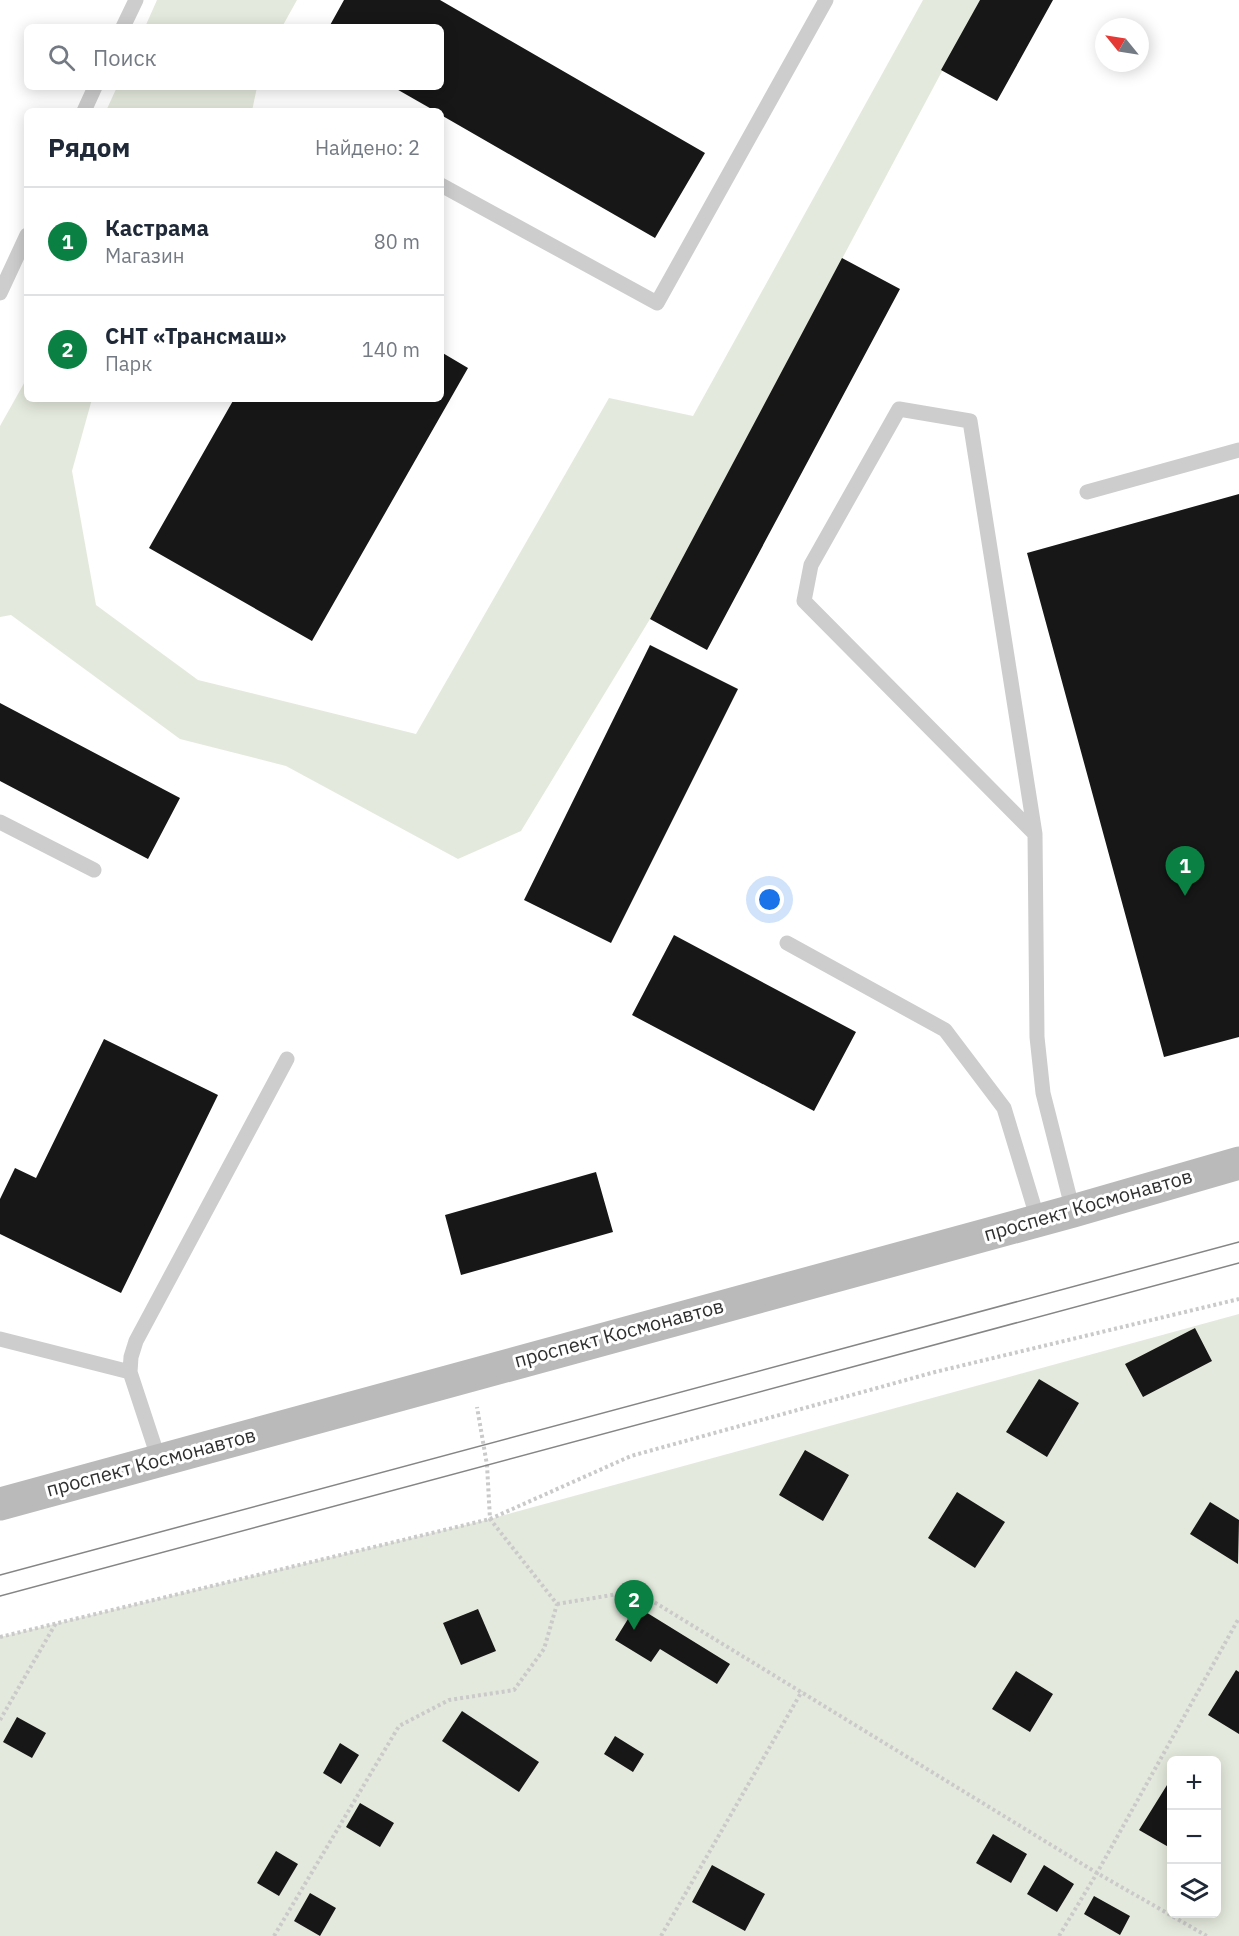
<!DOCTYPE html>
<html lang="ru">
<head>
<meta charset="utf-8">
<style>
	:root { --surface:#fff; --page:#f6f6f7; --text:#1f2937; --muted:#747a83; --line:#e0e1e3; --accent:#0b8043 }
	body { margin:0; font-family:"IBM Plex Sans",sans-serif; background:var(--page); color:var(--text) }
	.controls { position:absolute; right:18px; bottom:18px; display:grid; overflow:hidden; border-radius:9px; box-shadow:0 3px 15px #0003 }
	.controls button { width:54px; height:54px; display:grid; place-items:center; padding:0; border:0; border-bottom:2px solid var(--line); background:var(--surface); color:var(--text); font:30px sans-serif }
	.compass { position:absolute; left:1095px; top:18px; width:54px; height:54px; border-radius:50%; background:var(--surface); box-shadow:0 3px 15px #0003; rotate:300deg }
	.you { position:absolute; left:770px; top:900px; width:21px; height:21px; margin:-15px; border:4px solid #fff; border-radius:50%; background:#1a73e8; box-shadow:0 0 0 9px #1a73e833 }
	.badge { display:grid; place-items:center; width:39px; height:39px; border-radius:50%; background:var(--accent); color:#fff; font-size:20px; font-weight:700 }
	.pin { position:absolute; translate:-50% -50px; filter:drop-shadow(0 2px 3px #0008) }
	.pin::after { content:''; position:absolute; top:32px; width:21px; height:18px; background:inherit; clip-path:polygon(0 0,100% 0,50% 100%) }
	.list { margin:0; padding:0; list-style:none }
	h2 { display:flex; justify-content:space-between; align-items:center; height:78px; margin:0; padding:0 24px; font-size:26px }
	h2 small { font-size:20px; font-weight:400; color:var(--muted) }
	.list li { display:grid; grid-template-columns:39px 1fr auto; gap:18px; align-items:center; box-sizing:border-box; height:108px; padding:0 24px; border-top:2px solid var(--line) }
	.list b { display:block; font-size:22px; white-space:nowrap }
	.list p { margin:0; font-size:20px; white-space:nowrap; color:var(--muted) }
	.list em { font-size:20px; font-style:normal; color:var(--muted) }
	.icon { flex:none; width:33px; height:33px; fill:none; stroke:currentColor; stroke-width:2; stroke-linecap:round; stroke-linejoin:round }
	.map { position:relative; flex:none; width:1239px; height:1936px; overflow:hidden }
	.search { position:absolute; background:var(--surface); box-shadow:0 3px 15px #0003; left:24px; top:24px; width:420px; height:66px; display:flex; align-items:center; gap:15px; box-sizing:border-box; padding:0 21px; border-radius:9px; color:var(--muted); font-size:22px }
	.panel { position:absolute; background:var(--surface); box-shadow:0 3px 15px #0003; left:24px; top:108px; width:420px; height:294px; border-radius:9px }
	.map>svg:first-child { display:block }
	.green { fill:#e4e9dd; fill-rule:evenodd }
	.building { fill:#171717 }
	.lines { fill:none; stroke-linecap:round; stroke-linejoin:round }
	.path { stroke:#cacaca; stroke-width:4; stroke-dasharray:3 3; stroke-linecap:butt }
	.service { stroke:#cdcdcd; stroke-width:15 }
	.secondary { stroke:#bababa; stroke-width:33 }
	.tram { stroke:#858585; stroke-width:1.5 }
	.labels { text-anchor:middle; stroke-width:6; stroke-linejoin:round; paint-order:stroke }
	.street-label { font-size:20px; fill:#303030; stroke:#fff }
</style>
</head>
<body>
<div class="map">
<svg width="1239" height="1936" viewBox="0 0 1239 1936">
	<rect width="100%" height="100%" fill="#fff"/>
	<path class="green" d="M157,0h140l-15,27h-137z
		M923,0h57l-330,619 -129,212 -63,28 -172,-93 -106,-27 -169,-124 -11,2v-191l27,-48v21h65l-20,72 24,134 102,75 218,54 193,-336 84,18z
		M117,87h140l-5,24h-146z
		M1239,1314v622h-1239v-299l490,-118zM1172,1760h44v154h-44z"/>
	<path class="building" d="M344,0h96l265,153 -50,85 -214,-123v-4h-6l-42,-24h48v-60h-112z
		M980,0h73l-56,101 -56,-31z
		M842,258l58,31 -193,361 -57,-31z
		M441,352l27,16 -156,273 -163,-93 85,-149h207z
		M1239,494v543l-75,20 -137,-504z
		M650,645l88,44 -127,254 -87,-43z
		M0,703l180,95 -32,61 -148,-78z
		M674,935l182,97 -42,79 -182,-96z
		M104,1039l114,56 -97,198 -121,-59v-35l15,-31 21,10z
		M596,1172l17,60 -152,43 -16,-60z
		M1195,1328l17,33 -69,36 -18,-33z
		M1039,1379l40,24 -32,54 -41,-25z
		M805,1450l44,25 -26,46 -44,-26z
		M957,1492l48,30 -30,46 -47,-30z
		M1210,1502l29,18 -1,44 -48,-30z
		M636,1606l94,58 -13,20 -57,-35 -9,13 -36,-22z
		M478,1609l18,42 -35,14 -18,-42z
		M1236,1670l3,2v62l-31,-19z
		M1016,1671l37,23 -23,38 -38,-23z
		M462,1711l77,51 -20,30 -77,-51z
		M17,1717l29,16 -14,25 -29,-16z
		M615,1736l29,18 -11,18 -29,-18z
		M340,1743l19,12 -18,29 -18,-11z
		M1172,1777v72l-33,-19z
		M360,1803l34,20 -14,24 -34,-20z
		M993,1834l34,20 -16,29 -35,-20z
		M276,1851l22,13 -19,32 -22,-13z
		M712,1865l53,29 -20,37 -53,-29z
		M1044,1865l30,19 -17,28 -30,-18z
		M310,1893l26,15 -16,28 -26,-15z
		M1094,1896l36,20 -10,19 -36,-21z"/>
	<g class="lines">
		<path class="path" d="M557,1604l79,-13 461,282 110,63
			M0,1637l490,-118 141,-63 304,-84 304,-73
			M0,1720l56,-97
			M274,1936l125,-210 50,-26 65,-10 30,-41 13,-45 -67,-85 -3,-54 -10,-58
			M661,1936l141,-245
			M1059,1936l38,-63 142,-255"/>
		<path class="service" d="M123,27l13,-27
			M84,111l11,-24
			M441,185l216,118 169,-303
			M0,293l27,-58
			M1087,492l152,-42
			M0,822l94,48
			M1035,834l-231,-233 7,-36 88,-156 71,12 65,413 2,203 6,56 30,118
			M787,943l158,87 59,78 34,112
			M0,1339l130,33
			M159,1460l-29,-88 1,-15 5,-16 151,-282"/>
		<path class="secondary" d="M0,1504l1073,-293 166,-48"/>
		<path class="tram" d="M0,1575l1239,-333
			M0,1596l1239,-333"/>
	</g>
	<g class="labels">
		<g class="street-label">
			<text transform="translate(1088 1205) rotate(-16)" y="7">проспект Космонавтов</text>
			<text transform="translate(619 1333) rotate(-15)" y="7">проспект Космонавтов</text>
			<text transform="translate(151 1462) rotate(-15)" y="7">проспект Космонавтов</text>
		</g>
	</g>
</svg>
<div class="controls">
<button>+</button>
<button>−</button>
<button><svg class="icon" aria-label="layers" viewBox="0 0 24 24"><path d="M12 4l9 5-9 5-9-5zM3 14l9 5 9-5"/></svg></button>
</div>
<svg class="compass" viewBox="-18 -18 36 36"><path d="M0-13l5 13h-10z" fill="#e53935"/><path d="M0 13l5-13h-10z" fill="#747a83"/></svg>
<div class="you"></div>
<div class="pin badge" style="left:1185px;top:896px">1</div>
<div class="pin badge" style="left:634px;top:1630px">2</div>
<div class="search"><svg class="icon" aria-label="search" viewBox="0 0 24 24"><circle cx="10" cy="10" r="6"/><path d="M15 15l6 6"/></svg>Поиск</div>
<section class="panel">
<h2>Рядом<small>Найдено: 2</small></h2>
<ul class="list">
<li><span class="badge">1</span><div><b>Кастрама</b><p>Магазин</p></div><em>80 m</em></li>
<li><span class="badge">2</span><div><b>СНТ «Трансмаш»</b><p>Парк</p></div><em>140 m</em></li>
</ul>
</section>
</div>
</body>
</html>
